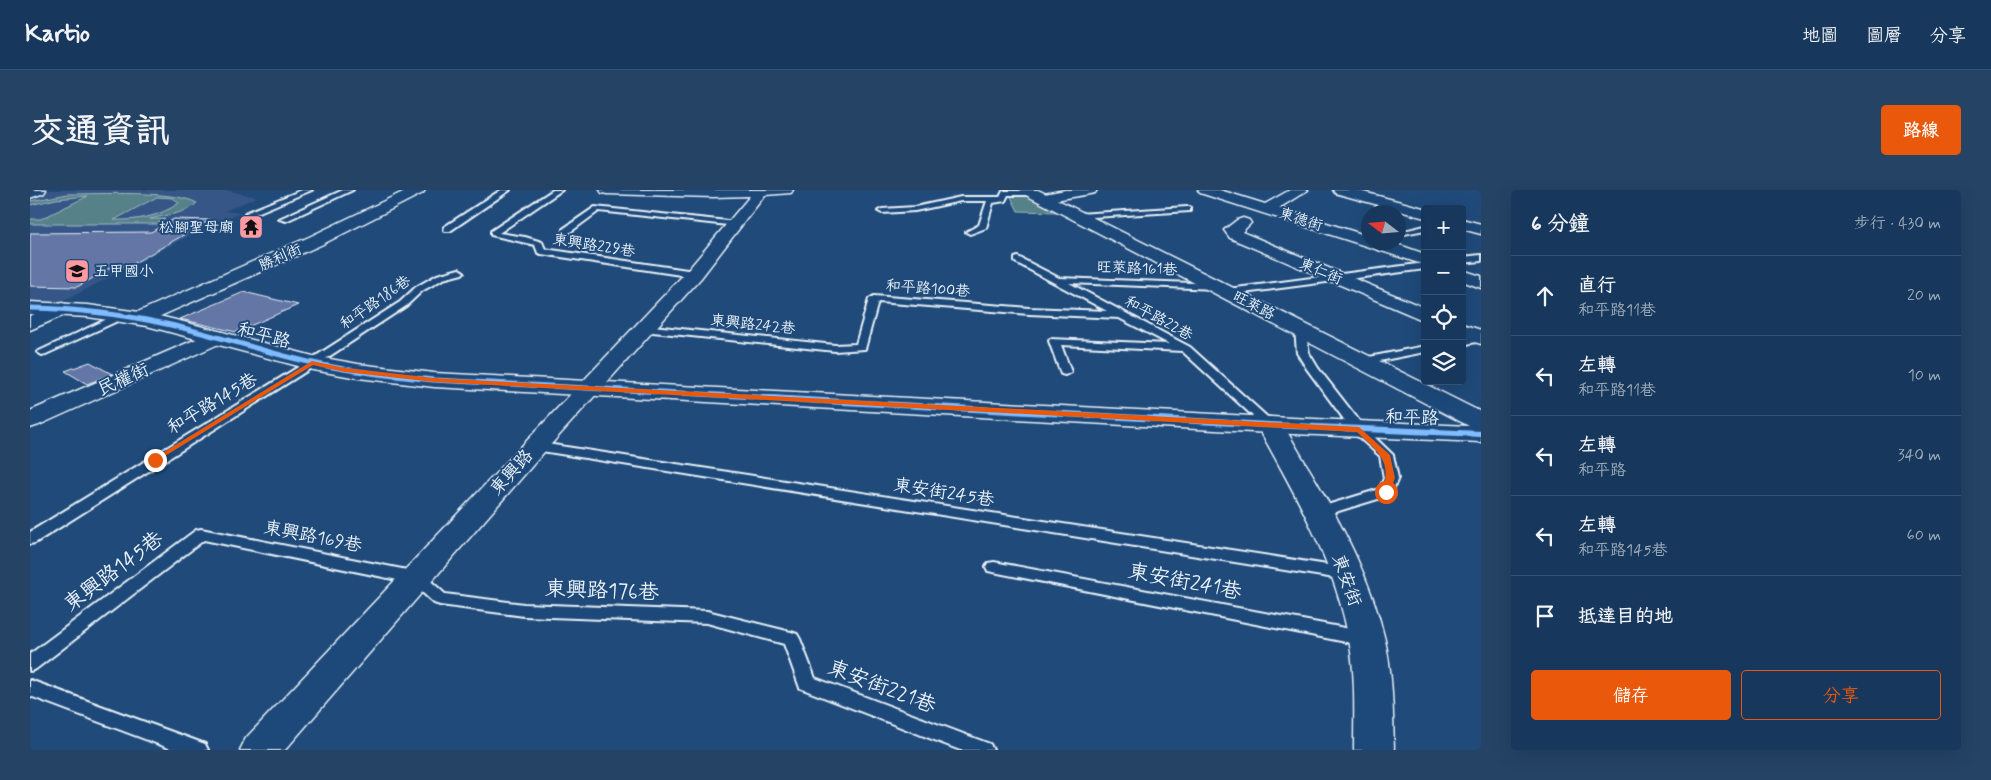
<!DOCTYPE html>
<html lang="zh-TW">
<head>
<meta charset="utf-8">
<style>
	:root { --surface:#17385c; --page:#244365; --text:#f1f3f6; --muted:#9eacbb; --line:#365272; --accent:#ea580c }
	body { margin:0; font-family:Mynerve,"LXGW WenKai TC",sans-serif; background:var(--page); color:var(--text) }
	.controls { position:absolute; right:15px; top:15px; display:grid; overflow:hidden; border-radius:5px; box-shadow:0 5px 20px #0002 }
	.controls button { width:45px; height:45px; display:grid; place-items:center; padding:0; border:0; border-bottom:1px solid var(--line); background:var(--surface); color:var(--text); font:25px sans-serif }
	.compass { position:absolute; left:1331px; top:15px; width:45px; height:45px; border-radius:50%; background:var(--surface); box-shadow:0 5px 20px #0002; rotate:286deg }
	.stop { position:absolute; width:15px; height:15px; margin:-11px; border:4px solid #ea580c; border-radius:50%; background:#fff }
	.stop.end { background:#ea580c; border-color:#fff; box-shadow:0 1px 5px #0008 }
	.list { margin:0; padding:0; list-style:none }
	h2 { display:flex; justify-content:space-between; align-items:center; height:65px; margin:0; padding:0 20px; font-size:21px }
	h2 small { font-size:16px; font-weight:400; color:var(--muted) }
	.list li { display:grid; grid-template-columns:32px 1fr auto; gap:15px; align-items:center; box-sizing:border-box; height:80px; padding:0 20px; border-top:1px solid var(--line) }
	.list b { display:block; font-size:19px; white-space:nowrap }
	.list p { margin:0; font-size:16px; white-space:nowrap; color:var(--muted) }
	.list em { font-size:16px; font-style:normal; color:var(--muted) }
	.actions { display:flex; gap:10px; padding:15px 20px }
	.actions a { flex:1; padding:11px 0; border:1px solid var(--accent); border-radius:5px; text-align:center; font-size:18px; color:var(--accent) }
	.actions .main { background:var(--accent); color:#fff }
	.icon { flex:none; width:28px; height:28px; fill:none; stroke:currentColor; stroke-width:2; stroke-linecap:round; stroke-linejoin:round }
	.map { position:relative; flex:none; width:1451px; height:560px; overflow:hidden; border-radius:5px }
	header { display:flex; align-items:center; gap:30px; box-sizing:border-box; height:70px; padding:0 25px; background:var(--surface); border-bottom:1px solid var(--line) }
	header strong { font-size:24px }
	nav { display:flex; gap:28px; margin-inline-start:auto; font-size:18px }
	.intro { display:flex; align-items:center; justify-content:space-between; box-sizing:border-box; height:120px; padding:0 30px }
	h1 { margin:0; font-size:35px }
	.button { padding:12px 22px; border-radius:5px; background:var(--accent); color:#fff; font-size:18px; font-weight:700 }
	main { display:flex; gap:30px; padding:0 30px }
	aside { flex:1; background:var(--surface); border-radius:5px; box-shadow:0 5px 20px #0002 }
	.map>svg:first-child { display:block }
	.built { fill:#345787 }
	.green { fill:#568189; stroke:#9fb9c0; fill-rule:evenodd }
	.building { fill:#6476a5; stroke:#e8f1f8 }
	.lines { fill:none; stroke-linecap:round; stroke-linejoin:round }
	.service-casing { stroke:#e8f1f8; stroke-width:4 }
	.minor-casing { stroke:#e8f1f8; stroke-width:3 }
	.tertiary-casing { stroke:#e8f1f8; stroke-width:3 }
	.service { fill:#1f4a7a; fill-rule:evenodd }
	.minor { fill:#1f4a7a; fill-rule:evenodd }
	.tertiary { fill:#1f4a7a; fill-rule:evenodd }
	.cycleway-far1-casing { stroke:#1f4a7a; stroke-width:8 }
	.cycleway-casing { stroke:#1f4a7a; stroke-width:9 }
	.cycleway-far1 { stroke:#80bcff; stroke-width:5 }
	.cycleway { stroke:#80bcff; stroke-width:6 }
	.route { fill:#ea580c }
	.labels { text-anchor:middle; stroke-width:4; stroke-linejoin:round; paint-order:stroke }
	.far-street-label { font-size:15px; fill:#e8f1f8; stroke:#1f4a7a }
	.far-poi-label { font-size:15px; fill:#e8f1f8; stroke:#1f4a7a; text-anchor:end }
	.street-label { font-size:18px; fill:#e8f1f8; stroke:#1f4a7a }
	.near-street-label { font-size:21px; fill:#e8f1f8; stroke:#1f4a7a }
</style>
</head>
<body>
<header>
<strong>Kartio</strong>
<nav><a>地圖</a><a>圖層</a><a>分享</a></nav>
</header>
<div class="intro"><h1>交通資訊</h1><a class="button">路線</a></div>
<main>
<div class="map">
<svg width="1451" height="560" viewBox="0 0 1451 560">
	<rect width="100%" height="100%" fill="#1f4a7a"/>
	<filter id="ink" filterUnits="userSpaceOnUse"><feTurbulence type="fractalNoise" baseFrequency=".02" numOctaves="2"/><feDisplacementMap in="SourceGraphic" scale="10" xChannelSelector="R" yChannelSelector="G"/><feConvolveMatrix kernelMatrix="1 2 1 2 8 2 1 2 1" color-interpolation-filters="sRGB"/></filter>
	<g filter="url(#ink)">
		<path class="built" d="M19,0h176l32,7 -32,14 17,2 -25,8 -161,84h-26v-107z"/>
		<path class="green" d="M38,4c31,0 105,-4 129,9 -10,11 -33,12 -47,16h15l-8,5h-127v-5h11l47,-23 -32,3 -26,6v-4zM127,7l16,1 6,5c-18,13 -43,18 -65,17z
			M980,5h17l32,17 -41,-1z"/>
		<path class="building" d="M144,29l36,1 -81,46h-15l-37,21 -47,-1v-53l121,-1z
			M214,102l54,13 -62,27 -56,-13z
			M60,172l22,12 -25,10 -22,-13z"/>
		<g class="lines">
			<defs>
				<path id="service" d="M272,0h10l-60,25 -7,-2z
					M313,0h10l-67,31 -7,-2z
					M471,0h9l-60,41h-6v-4z
					M523,0h9l-63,43 26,4 17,5 3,7 149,22 5,3 -5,3 -153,-23 -3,-1 -3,-8 -44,-10v-4z
					M973,1h31l4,2 -4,2h-26l-3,6 -12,2 -7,25 -16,6 -4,-2 13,-7 8,-24h-26l-46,10 -33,2 -4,-2 4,-2 33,-2 46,-10h39z
					M565,17l142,15 4,2 -4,2 -138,-15 -30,22h-6v-4z
					M1157,17h3v4l-112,7 -4,-2 4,-2z
					M1395,36v4l-21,4 -4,-2z
					M1451,65v6l-19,2v-6z
					M988,67l41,21 160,6 2,2 -5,3 -147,-6 121,64 86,78 -6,4 -4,-1 -84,-77 -121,-6 10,27 -6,3 -4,-1 -12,-33 1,-2 119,5 -50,-26 -90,-4 -151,-12 -13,47 -30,2 -192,-20 -5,-3 5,-3 192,20 21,-1 13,-45 5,-3 155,12 78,3 -92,-49v-4z
					M1395,73v6l-197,26 -5,-3 5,-3z
					M429,79l5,3 -2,2 -19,5 -21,12 -16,15 -90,59 -281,178 -5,1v-12l278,-171 92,-59 16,-15 21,-12z
					M90,123l5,3 -1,2 -78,36 -4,1 -5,-3z
					M1270,135l5,3 4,25 9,15 46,59 29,28 5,23 -7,17 -72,22 -5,-2 -2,-3 2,-3 66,-20 4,-11 -4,-22 -26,-23 -47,-64 -10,-16 -2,-25z
					M1451,145v6l-19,4v-6z
					M1395,156v6l-61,12 -6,-3 6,-3z
					M504,252l813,126 6,2 2,4 -2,4 -6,2 -818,-131 -2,-3z
					M171,339l216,43 6,2 22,20 79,10 183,7 84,21 6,2 3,5 15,39 175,66 3,6h-33l-160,-62 -16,-44 -77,-21 -183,-7 -84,-11 -6,-2 -22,-20 -208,-43 -168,129 -6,2v-17l166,-124z
					M964,372l372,70 6,2 3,5 -3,5 -6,2 -378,-75 -2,-4 2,-4z
					M0,490l175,64 3,6h-34l-144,-54z"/>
				<path id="minor" d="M377,0h18l-2,3 -102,52 -174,77 -7,2 -7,-2 -3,-4 3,-4 176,-77z
					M570,0h193l-2,3 -26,2 -64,83 -156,173 -260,299h-45l6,-12 442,-468 62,-74 -37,1 -106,-3 -5,-1z
					M1035,0h32l-2,3 -5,1 -46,8 -5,-1 -2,-3 2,-3z
					M1168,0h22l45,14 25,-14h18l-29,18 89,28v6h23l34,12v11l-225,-72z
					M1303,0h23l71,19h-2v9l-90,-25z
					M1213,28l6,2 2,3 -9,9 183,76v13l-195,-83 -6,-8 13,-10z
					M1432,29l19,5v10l-19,-5z
					M1432,80l19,6v12l-19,-7z
					M32,113l7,2 3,4 -3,4 -39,17v-14z
					M1432,134l19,6v14l-19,-6z
					M185,141l8,1 3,5 -3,5 -184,83 -9,3v-17z
					M1240,227l9,3c12,16 21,35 32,52 31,53 60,107 74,168 8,36 8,73 9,110h-40c0,-36 2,-74 -5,-110 -14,-78 -54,-146 -92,-215l4,-5z"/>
				<path id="tertiary" d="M0,0h16l-2,3 -14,5z
					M990,0h18l443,222v30l-211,-9 -836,-46 -76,-9 -45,-8 -166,-44 -59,-9 -58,-3v-12l58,3 59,8 45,11 121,32 45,8 76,9 836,44 199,9 -447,-233z"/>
			</defs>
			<use href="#service" class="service-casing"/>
			<use href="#minor" class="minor-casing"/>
			<use href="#tertiary" class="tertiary-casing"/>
			<use href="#service" class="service"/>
			<use href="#minor" class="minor"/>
			<use href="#tertiary" class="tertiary"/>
			<defs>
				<path id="cycleway-far1" d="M0,118c46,1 91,6 136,16 50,11 98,28 147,39 40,9 81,13 121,17l358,19"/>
				<path id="cycleway" d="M739,208l501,27 211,9"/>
			</defs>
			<use href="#cycleway-far1" class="cycleway-far1-casing"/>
			<use href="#cycleway" class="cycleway-casing"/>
			<use href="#cycleway-far1" class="cycleway-far1"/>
			<use href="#cycleway" class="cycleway"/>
		</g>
	</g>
	<path class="route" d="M282,171l33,7 89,10 925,49 31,28 5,23 -6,16h-6l-1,-2c11,-31 -4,-40 -25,-60l-923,-50 -89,-10 -32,-7 -156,96 -6,-1z"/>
	<defs>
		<symbol id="temple-square" viewBox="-11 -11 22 22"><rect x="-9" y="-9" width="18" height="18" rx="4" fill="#ff9aa2" stroke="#1f4a7a"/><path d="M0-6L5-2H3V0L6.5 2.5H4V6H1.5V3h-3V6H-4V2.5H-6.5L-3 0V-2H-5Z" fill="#111"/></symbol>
		<symbol id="school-square" viewBox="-11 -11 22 22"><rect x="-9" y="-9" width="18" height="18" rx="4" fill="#ff9aa2" stroke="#1f4a7a"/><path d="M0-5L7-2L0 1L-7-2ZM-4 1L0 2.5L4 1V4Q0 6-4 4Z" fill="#111"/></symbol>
	</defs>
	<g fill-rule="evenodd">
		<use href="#temple-square" x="207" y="23" width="28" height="28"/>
		<use href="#school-square" x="33" y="67" width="28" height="28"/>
	</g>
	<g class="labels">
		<g class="far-street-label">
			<text transform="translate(1271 29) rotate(18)" y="5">東德街</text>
			<text transform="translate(564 55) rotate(9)" y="5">東興路229巷</text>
			<text transform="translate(250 67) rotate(-24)" y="5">勝利街</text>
			<text transform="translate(1107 78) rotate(2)" y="5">旺萊路161巷</text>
			<text transform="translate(1291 81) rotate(23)" y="5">東仁街</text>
			<text transform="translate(898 98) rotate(4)" y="5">和平路100巷</text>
			<text transform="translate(345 112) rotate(-35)" y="5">和平路186巷</text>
			<text transform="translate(1224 115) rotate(27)" y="5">旺萊路</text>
			<text transform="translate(1129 128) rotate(29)" y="5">和平路22巷</text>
			<text transform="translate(723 134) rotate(6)" y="5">東興路242巷</text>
		</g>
		<g class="far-poi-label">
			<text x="204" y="42">松腳聖母廟</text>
			<text x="64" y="86" text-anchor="start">五甲國小</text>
		</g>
		<g class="street-label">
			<text transform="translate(234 145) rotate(15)" y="6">和平路</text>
			<text transform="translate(93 189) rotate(-24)" y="6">民權街</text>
			<text transform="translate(182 213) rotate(-31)" y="6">和平路145巷</text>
			<text transform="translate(1382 227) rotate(2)" y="6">和平路</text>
			<text transform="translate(481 282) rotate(-48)" y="6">東興路</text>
			<text transform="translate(914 302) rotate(9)" y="6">東安街245巷</text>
			<text transform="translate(283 346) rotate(11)" y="6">東興路169巷</text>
			<text transform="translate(1317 390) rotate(70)" y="6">東安街</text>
		</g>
		<g class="near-street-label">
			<text transform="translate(83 381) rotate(-37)" y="7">東興路145巷</text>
			<text transform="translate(1155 391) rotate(11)" y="7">東安街241巷</text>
			<text transform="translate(572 400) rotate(2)" y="7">東興路176巷</text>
			<text transform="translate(852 496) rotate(21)" y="7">東安街221巷</text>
		</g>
	</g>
</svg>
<div class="controls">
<button>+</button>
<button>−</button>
<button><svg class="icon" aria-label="locate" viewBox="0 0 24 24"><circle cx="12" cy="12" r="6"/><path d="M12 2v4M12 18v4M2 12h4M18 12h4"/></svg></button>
<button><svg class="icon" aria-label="layers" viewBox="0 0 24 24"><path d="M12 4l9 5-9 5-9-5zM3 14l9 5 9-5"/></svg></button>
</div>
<svg class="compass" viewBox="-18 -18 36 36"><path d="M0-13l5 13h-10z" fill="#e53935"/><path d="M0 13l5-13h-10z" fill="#9eacbb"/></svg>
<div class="stop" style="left:1356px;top:302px"></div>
<div class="stop end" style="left:125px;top:270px"></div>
</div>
<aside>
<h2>6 分鐘<small>步行 · 430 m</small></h2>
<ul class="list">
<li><svg class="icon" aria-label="ahead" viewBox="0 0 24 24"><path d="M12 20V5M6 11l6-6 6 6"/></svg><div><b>直行</b><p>和平路11巷</p></div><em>20 m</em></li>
<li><svg class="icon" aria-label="left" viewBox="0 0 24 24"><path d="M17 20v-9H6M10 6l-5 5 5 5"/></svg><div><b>左轉</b><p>和平路11巷</p></div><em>10 m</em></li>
<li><svg class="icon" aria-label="left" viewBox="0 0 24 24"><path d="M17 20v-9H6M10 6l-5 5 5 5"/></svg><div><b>左轉</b><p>和平路</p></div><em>340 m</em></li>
<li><svg class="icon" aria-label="left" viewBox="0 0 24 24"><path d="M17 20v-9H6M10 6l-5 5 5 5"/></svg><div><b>左轉</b><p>和平路145巷</p></div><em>60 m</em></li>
<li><svg class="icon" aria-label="arrive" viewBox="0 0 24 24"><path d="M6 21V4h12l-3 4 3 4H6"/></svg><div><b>抵達目的地</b></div></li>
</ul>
<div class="actions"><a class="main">儲存</a><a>分享</a></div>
</aside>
</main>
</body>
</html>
